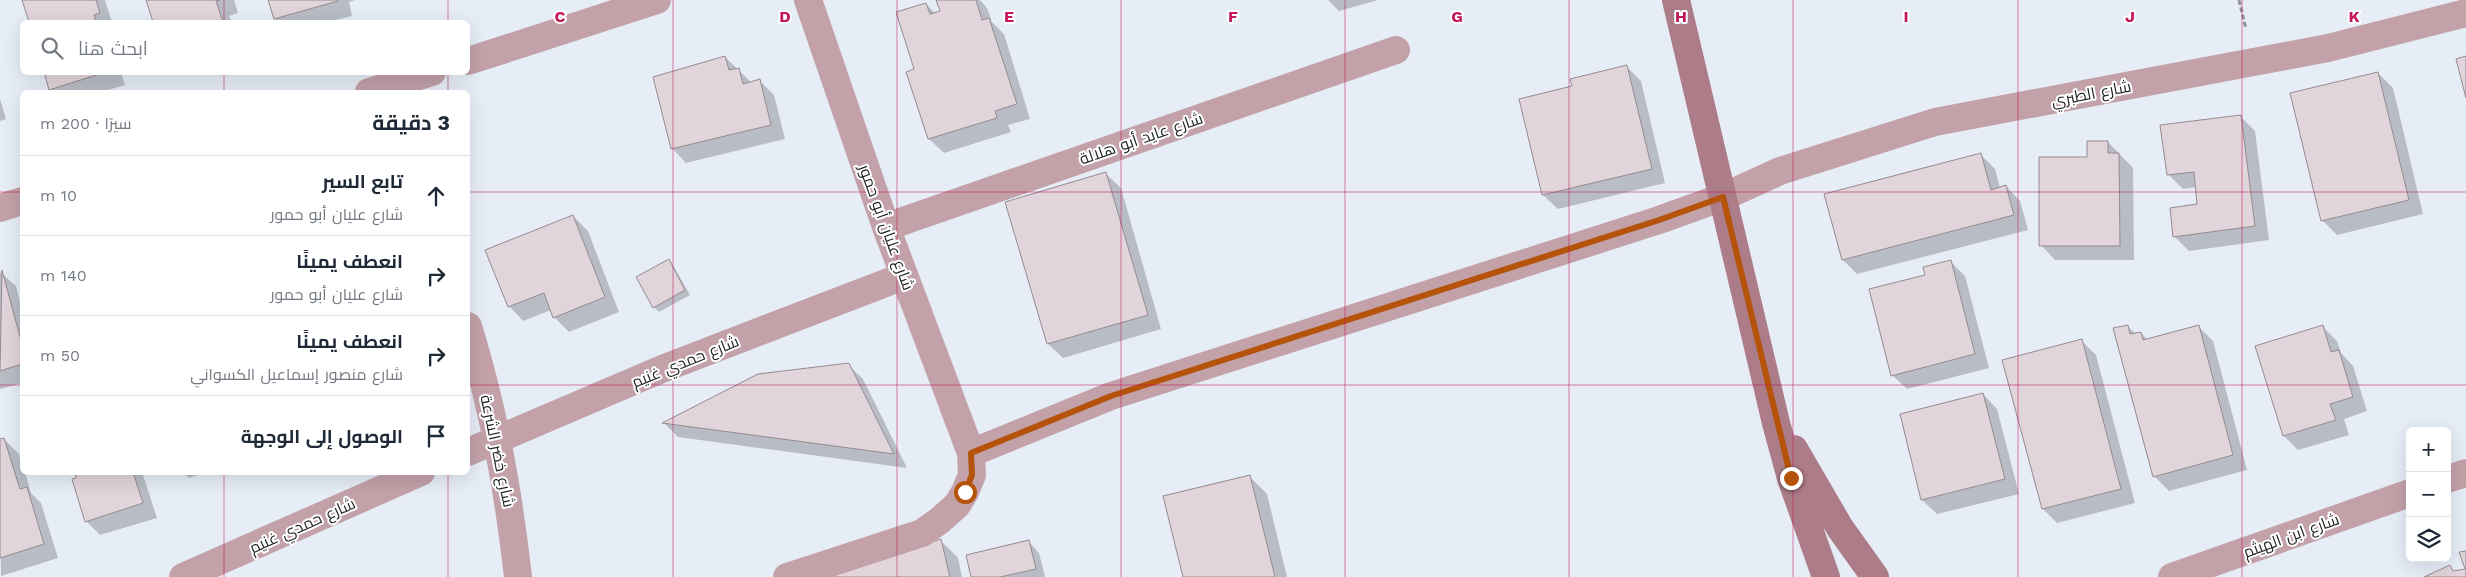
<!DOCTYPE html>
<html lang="ar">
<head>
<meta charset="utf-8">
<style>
	:root { --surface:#fff; --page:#f2f2f3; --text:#1f2937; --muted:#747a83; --line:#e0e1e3 }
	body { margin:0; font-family:"Work Sans",Cairo,sans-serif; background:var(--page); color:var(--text); direction:rtl }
	.controls { position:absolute; right:15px; bottom:15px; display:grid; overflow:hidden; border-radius:8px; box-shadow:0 5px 20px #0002 }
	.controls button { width:45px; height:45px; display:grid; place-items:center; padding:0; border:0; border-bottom:1px solid var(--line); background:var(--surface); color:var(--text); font:25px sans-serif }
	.stop { position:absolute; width:15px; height:15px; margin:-11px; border:4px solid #b45309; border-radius:50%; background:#fff }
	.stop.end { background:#b45309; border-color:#fff; box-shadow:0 1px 5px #0008 }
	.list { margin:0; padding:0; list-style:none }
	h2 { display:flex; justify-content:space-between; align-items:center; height:65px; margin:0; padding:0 20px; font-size:21px }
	h2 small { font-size:16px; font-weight:400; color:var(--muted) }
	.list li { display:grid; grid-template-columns:32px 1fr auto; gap:15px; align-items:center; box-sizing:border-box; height:80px; padding:0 20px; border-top:1px solid var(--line) }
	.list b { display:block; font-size:19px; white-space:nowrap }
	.list p { margin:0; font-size:16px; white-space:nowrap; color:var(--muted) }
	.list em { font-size:16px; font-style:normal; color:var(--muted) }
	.icon { flex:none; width:28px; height:28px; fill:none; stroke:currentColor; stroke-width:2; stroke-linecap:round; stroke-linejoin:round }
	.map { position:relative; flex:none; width:2466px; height:577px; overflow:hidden; direction:ltr }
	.search { position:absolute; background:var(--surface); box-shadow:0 5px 20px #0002; left:20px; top:20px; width:450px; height:55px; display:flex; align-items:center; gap:12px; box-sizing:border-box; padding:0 18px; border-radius:8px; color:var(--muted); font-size:19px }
	.panel { position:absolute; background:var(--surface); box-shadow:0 5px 20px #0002; left:20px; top:90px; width:450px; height:385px; border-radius:8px; direction:rtl }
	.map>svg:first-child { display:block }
	.shadow { fill:#0003 }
	.building { fill:#e1d4da; stroke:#958a8f }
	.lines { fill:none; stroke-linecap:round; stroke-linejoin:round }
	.path { stroke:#8f949b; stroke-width:3; stroke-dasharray:5 2.5; stroke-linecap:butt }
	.street { stroke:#c3a1a9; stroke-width:28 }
	.secondary { stroke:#ac7c88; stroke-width:28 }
	.route { stroke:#b45309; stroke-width:6 }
	.grid { fill:none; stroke:#c2185b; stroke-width:1; stroke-opacity:0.55 }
	.labels { text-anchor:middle; stroke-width:4; stroke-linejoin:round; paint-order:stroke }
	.street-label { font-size:16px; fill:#1e2124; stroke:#fff }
	.grid-label { font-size:16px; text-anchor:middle; font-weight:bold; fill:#c2185b; stroke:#fff; stroke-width:4; stroke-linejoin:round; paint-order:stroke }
</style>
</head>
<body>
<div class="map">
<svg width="2466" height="577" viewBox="0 0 2466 577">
	<rect width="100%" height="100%" fill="#e6edf7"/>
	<path class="shadow" d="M23,0h82l7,22h-82z
		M148,0h86l4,13 -9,3 3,6h-77z
		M269,0h86l-6,2 3,14 -24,6h-49l-4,-3z
		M937,0h43l7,8 5,14 12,12 26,85 -22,6 3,7 -67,21 -15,-14 -21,-66 8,-3 10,-66 10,10 5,-2z
		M1328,0h50l-39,11z
		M725,57l27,26 8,-2 14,14 11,44 -99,24 -14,-15 21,-83z
		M1627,67l14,14 24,102 -107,26 -15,-14 31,-108z
		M45,72h76l4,13 -24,7h-47l-4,-3z
		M2378,73l15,15 30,126 -86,21 -15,-15z
		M0,99l6,20 -6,2z
		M2240,116l15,15 14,109 -80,11 -15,-15 25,-31 -2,-18 -14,2 -15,-15z
		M2108,142l25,26 1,92h-79l-14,-15 47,-87z
		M1981,155l14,14 5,19 6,-2 14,15 8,29 -171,44 -14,-14z
		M1106,174l15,14 40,141 -98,29 -15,-14z
		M573,216l15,15 31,81 -50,20 -15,-15 -3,-7 -28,11 -14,-15z
		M669,261l5,6 16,28 -31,17 -5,-5z
		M1951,262l14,14 24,92 -82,21 -15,-14 35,-99z
		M0,272l16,14 6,24v73l-22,6z
		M2127,326l9,8 5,-1 7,7 51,-13 14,14 34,129 -78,21 -15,-15z
		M2322,326l15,15 4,12 12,13 14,45 -23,8 5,16 -51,15 -14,-14z
		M2081,340l15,15 39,148 -78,20 -14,-14z
		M848,365l15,14 44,89 -229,-31 -14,-14z
		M1983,394l14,15 22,85 -82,20 -15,-14z
		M4,439l15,15 3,18h3l6,21 10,10 17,55 -57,18 -1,-136z
		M76,472h66l15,46 -57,17 -14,-14z
		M183,472h23l-17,6z
		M1250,477l17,17 20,83h-103z
		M941,541l17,17 4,19h-138z
		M1029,542l10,11 6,24h-73z"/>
	<path class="building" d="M22,0h74l4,13 -6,2 2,7h-67z
		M146,0h74l-4,1 7,21h-70z
		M268,0h70v1l-64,18z
		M936,0h40l6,20 7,-2 28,86 -22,7 2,7 -69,21 -22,-67 8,-3 -18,-57 30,-9 4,11 10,-3z
		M725,56l4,14 10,-2 4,16 17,-5 11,46 -100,24 -18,-72z
		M2466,56v42l-10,-39z
		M1627,65l25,104 -110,26 -23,-96 53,-13 -2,-7z
		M44,72h62l-57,18z
		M2378,72l31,128 -88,21 -31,-128z
		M2241,115l14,111 -82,11 -3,-29 27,-4 -3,-32 -27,3 -7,-50z
		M2087,141h21v12h11l1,93h-81v-89h48z
		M1981,153l10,37 15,-5 8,30 -172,45 -18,-66z
		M1106,172l42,143 -101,29 -42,-142z
		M573,215l32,82 -52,21 -9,-25 -36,14 -23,-57z
		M669,259l16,31 -32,18 -17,-31z
		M1951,260l24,94 -84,22 -22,-87 56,-14 -2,-8z
		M2,270l20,74v20l-22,7z
		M2128,325l2,9 11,-2 2,8 56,-15 34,130 -80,22 -40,-149z
		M2323,325l8,27 8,-2 14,47 -23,7 6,16 -53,16 -28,-90z
		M2082,339l39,150 -79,20 -40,-149z
		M849,363l45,91 -232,-31 96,-49z
		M1983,393l22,86 -84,21 -21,-86z
		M4,438l16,51 7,-2 17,57 -44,14v-119z
		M75,472h58l10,31 -58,19 -13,-43 4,-1z
		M1250,475l25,102h-92l-20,-81z
		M941,539l9,38h-130z
		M1029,540l7,29 -36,8h-29l-5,-22z
		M2466,551v26h-42l26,-12 3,6 12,-2 -6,-17z"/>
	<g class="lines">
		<path class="path" d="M2239,0l7,29"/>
		<path class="street" d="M468,61l189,-61
			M369,92l63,-20
			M0,208l22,-7
			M886,227l510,-177
			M468,326c26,85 40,163 50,251
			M468,452l194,-83 242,-93
			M971,453l140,-57 548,-176 64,-23 57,-26 155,-49 393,-74 138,-35
			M2447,479l19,-6
			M183,577l238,-105
			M787,577l135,-44 17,-12 18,-16 8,-13 7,-17 -1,-22 -85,-226 -78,-227
			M2172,577l238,-84"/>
		<path class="secondary" d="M1676,0l100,423 15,55 35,99
			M1794,449l46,79 35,49"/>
	</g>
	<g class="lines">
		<path class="route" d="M965,492l7,-17 -1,-22 140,-57 548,-176 64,-23 68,281"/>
	</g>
	<path class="grid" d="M224,0v22M448,0v22M673,0v577M897,0v577M1121,0v577M1345,0v577M1569,0v577M1793,0v577M2018,0v577M2242,0v577M224,72v20M448,72v20M0,192h22M468,192h1998M0,385h22M468,385h1998M224,472v105M448,472v105"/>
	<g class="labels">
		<g class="street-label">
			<text transform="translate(2091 93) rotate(-11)" y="6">شارع الطبري</text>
			<text transform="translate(1141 138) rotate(-19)" y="6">شارع عايد أبو هلالة</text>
			<text transform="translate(887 227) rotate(70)" y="6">شارع عليان أبو حمور</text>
			<text transform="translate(685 361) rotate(-22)" y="6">شارع حمدي غنيم</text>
			<text transform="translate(498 451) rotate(78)" y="6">شارع خضر الشرعة</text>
			<text transform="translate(302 525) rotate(-24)" y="6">شارع حمدي غنيم</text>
			<text transform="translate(2291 535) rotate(-20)" y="6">شارع ابن الهيثم</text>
		</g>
	</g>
	<g class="grid-label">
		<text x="560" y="22">C</text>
		<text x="785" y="22">D</text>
		<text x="1009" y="22">E</text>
		<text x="1233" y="22">F</text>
		<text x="1457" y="22">G</text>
		<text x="1681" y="22">H</text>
		<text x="1906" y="22">I</text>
		<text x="2130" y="22">J</text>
		<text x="2354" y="22">K</text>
	</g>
</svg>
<div class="controls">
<button>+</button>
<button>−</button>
<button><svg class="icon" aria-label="layers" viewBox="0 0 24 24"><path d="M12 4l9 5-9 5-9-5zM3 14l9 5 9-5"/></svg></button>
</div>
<div class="stop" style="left:965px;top:492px"></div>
<div class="stop end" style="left:1791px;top:478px"></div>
<div class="search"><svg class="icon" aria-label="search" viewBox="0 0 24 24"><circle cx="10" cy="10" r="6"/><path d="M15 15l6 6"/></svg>ابحث هنا</div>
<section class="panel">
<h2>3 دقيقة<small>سيرًا · 200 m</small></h2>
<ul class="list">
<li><svg class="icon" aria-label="ahead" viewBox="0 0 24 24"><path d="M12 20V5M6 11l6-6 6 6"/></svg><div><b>تابع السير</b><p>شارع عليان أبو حمور</p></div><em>10 m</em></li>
<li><svg class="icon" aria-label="right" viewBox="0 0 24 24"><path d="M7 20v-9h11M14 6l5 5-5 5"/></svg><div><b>انعطف يمينًا</b><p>شارع عليان أبو حمور</p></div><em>140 m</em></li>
<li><svg class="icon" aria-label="right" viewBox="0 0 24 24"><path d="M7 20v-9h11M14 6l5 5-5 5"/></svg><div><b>انعطف يمينًا</b><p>شارع منصور إسماعيل الكسواني</p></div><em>50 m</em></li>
<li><svg class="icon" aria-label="arrive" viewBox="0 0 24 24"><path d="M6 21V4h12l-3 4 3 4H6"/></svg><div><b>الوصول إلى الوجهة</b></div></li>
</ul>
</section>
</div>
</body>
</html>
